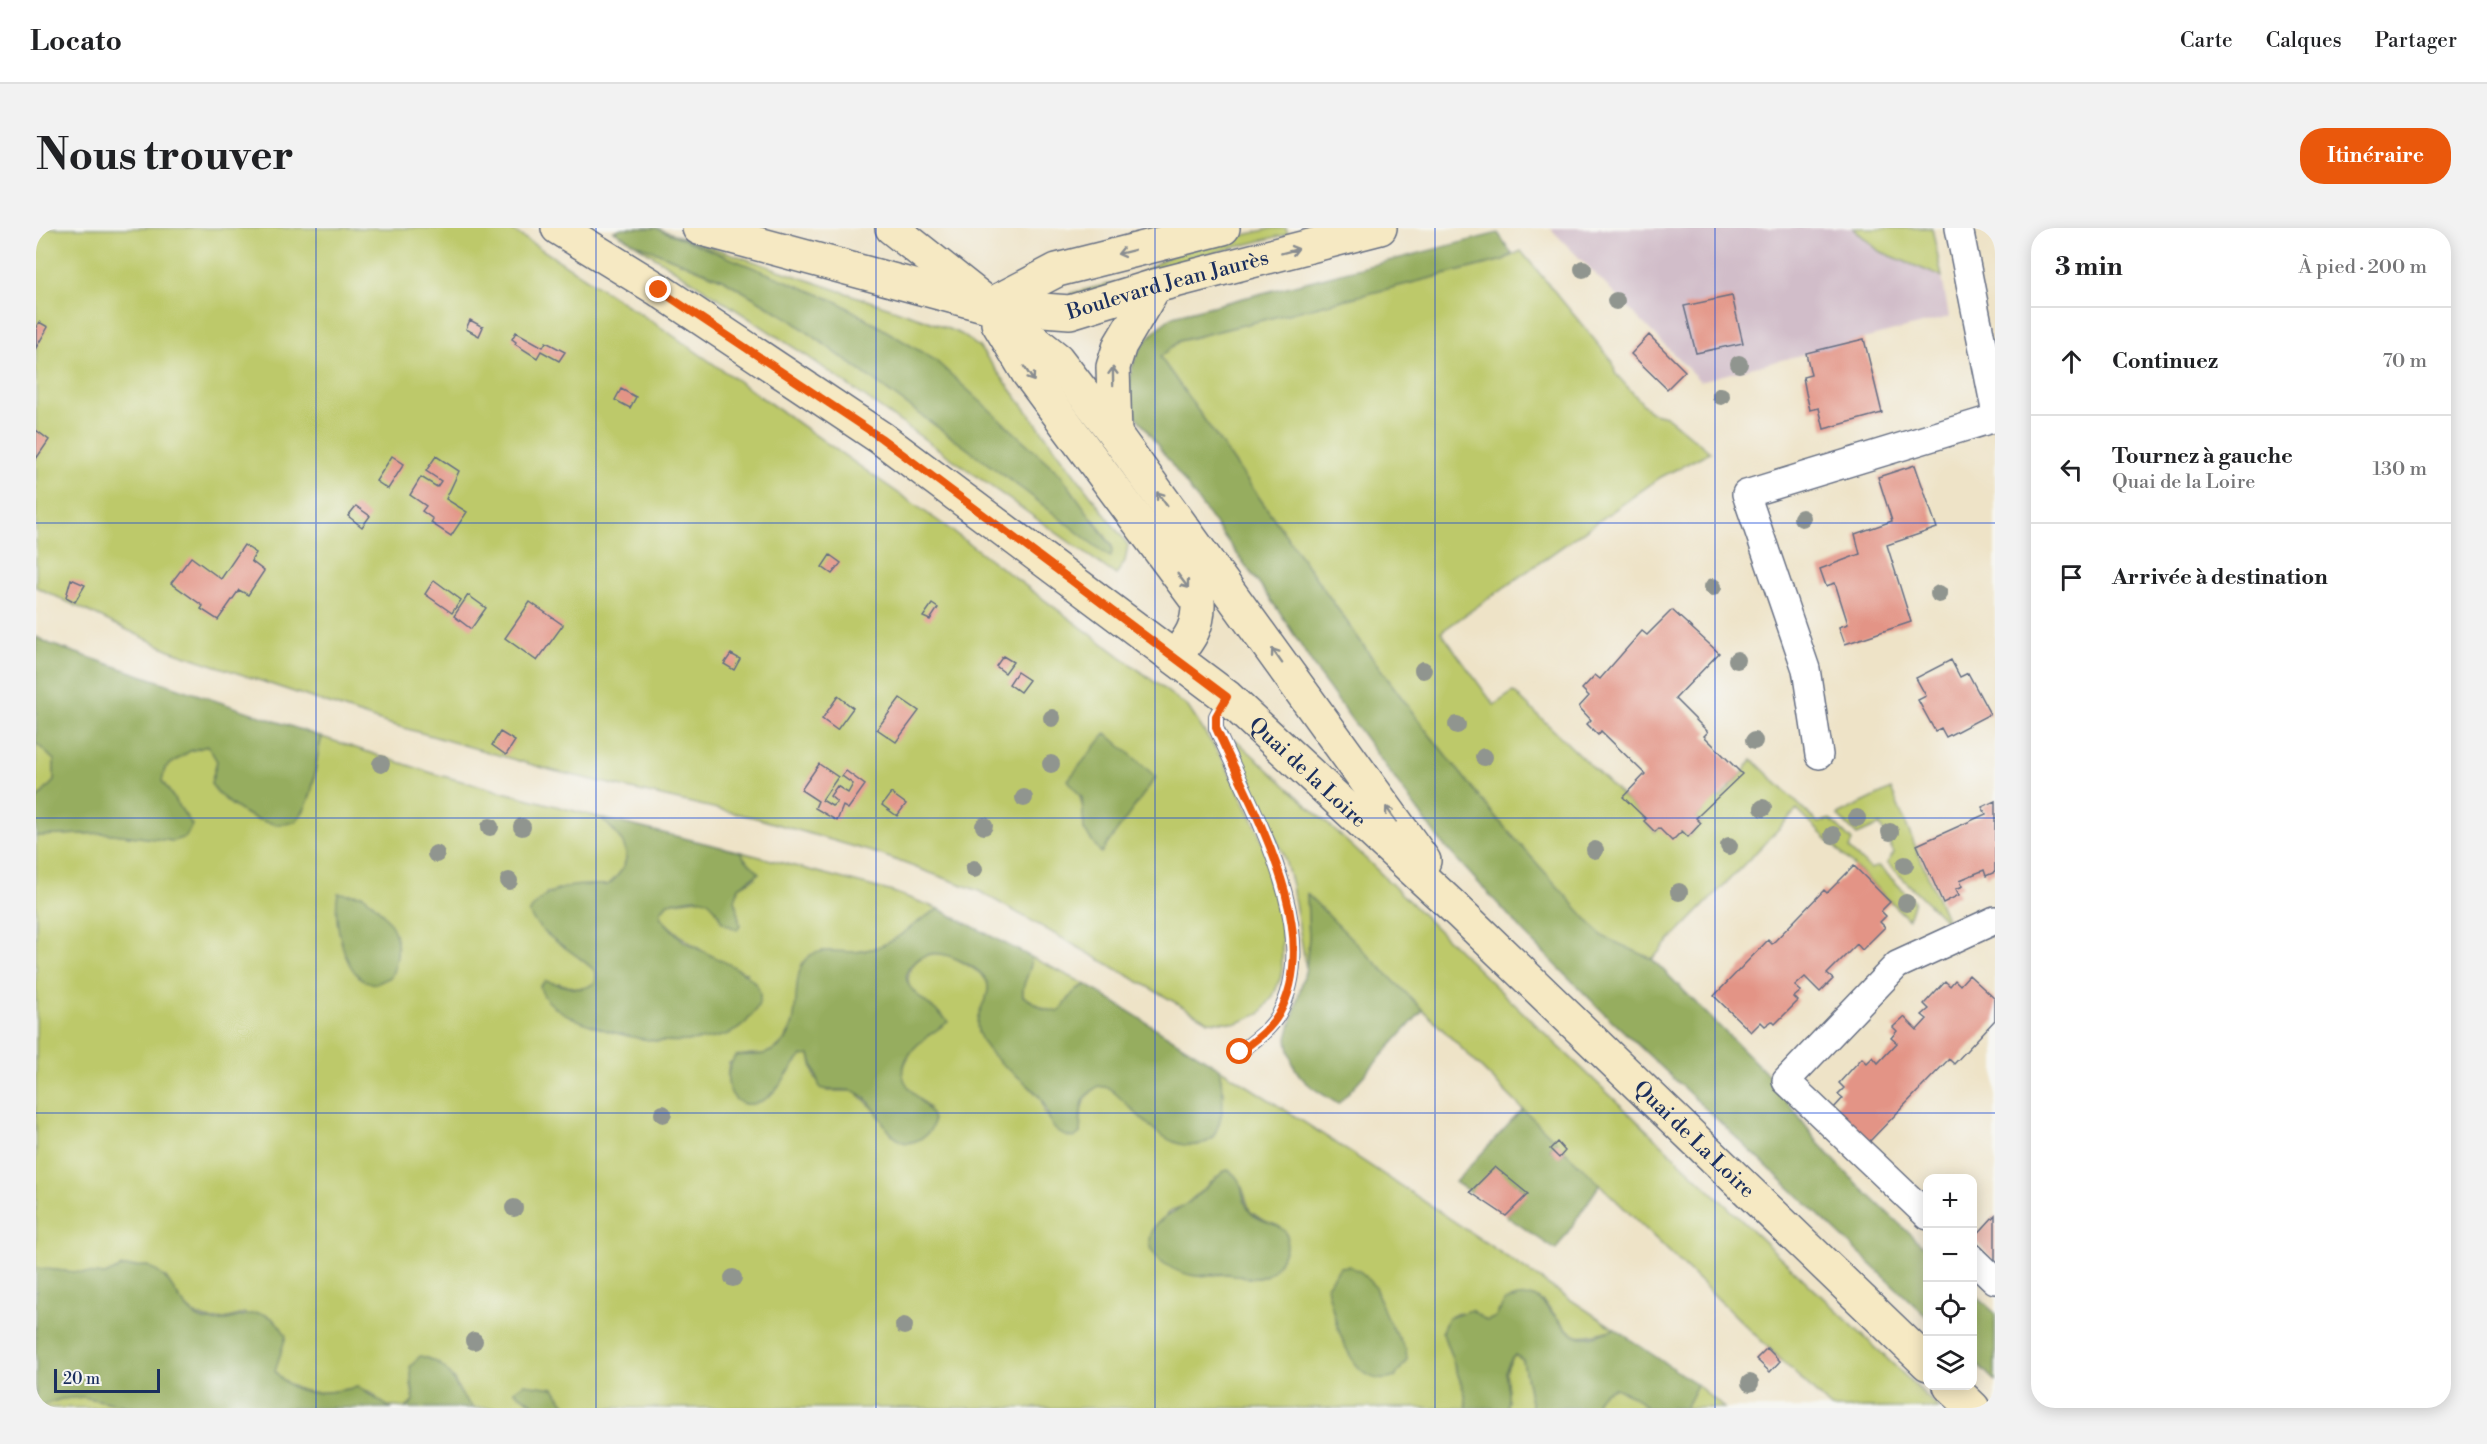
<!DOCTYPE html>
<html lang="fr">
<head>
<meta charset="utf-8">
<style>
	:root { --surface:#fff; --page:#f2f2f2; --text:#202124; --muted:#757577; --line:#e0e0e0; --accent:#ea580c }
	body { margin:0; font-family:"Libre Bodoni",serif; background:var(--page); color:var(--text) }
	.controls { position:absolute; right:18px; bottom:18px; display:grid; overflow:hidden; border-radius:12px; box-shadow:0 3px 15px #0003 }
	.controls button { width:54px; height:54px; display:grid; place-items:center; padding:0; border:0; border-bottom:2px solid var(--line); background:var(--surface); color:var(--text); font:30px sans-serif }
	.scale { position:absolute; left:18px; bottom:15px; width:106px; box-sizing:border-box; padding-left:6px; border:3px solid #1b2f5e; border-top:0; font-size:16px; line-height:21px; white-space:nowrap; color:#1b2f5e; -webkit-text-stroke:4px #f6f6f2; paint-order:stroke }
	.stop { position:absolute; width:18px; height:18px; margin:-14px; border:4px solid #ea580c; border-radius:50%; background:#fff }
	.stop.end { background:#ea580c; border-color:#fff; box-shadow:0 2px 6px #0008 }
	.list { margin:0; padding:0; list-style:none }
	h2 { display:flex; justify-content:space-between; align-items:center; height:78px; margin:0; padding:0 24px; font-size:26px }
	h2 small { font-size:20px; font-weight:400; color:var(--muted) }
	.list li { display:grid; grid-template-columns:39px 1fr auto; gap:18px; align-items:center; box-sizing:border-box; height:108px; padding:0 24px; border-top:2px solid var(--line) }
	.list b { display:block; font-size:22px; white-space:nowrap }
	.list p { margin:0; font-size:20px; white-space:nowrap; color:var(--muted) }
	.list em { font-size:20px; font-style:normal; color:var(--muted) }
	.icon { flex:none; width:33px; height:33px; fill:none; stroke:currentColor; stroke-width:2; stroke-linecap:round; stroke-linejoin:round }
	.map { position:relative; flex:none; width:1959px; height:1180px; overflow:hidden; border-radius:24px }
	header { display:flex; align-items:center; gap:36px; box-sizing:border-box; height:84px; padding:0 30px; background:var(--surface); border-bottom:2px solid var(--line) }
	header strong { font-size:28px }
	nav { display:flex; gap:33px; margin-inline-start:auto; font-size:21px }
	.intro { display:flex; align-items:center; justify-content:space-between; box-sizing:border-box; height:144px; padding:0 36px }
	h1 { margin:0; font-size:42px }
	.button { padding:15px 27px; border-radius:24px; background:var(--accent); color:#fff; font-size:21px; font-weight:700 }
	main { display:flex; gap:36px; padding:0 36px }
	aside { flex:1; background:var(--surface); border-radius:24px; box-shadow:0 3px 15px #0003 }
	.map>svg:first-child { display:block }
	.industrial { fill:#d1bdc9 }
	.green { fill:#bdc96b; stroke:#6c7c64; stroke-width:1.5; fill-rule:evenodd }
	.forest { fill:#96ad5f; stroke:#586e5e; stroke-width:1.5 }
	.building { fill:#e39486 }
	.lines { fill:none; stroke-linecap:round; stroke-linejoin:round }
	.lane-casing { stroke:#656e83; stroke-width:16 }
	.street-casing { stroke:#656e83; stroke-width:30 }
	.secondary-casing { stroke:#656e83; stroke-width:36 }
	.lane { stroke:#fff; stroke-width:14 }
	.street { stroke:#fff; stroke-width:27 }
	.secondary { stroke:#f6e9c3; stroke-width:33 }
	.tree { fill:#90958f }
	.oneway { stroke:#888c90 }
	.route { stroke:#ea580c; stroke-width:8 }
	.grid { fill:none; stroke:#1d4ed8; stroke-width:1.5; stroke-opacity:0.55 }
	.labels { text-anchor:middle; stroke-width:6; stroke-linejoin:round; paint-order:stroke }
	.street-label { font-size:21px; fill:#1b2f5e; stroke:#f6f6f2 }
</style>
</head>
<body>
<header>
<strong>Locato</strong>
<nav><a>Carte</a><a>Calques</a><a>Partager</a></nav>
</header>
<div class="intro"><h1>Nous trouver</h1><a class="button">Itinéraire</a></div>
<main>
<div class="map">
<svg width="1959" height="1180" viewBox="0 0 1959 1180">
	<rect width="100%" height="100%" fill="#f6f6f2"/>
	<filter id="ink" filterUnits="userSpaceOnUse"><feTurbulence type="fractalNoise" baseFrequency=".0167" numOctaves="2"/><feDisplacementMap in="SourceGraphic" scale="12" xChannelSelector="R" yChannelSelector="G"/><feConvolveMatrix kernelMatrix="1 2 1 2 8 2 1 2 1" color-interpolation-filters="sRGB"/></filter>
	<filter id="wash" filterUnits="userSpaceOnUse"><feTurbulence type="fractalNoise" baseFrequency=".008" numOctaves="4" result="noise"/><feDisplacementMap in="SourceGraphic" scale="24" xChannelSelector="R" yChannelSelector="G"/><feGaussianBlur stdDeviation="1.35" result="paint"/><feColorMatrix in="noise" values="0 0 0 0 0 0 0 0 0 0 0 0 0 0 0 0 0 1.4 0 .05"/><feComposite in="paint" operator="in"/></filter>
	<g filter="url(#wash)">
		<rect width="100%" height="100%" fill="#eee3c7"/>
		<path class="industrial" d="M1514,0h303l26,23 63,26 7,40 -249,64z"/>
		<path class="green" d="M0,0h473l153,100 282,197 244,182 35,53 34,68 22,60 3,24v63l-9,21 -13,18 -23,9 -29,-2 -229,-130 -100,-37 -123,-36 -202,-47 -171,-49 -211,-71 -136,-64zM1120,549l-72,53v-19l-6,-21z
			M620,0l272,93 33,13 18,13 149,198 -3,16 -9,14 -309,-219 -175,-114 92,38 64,38 237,173 85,66 2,-11 -17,-25 -369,-265z
			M1237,0h13l2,6 -99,25 -117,42 -1,-8 59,-14 36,-21 30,-11z
			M1817,0h79l10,49 -63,-26z
			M1485,23l92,111 2,11 35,39 16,4 44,36 -49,25 -220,155 53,73 19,-13 4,3 129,124 -2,2 11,11 4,-4 23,3 6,6 13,-14 -5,-5 21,-22 3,2 22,-24 10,-15 66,64 12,-4 22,22 -3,8 21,20 9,-3 35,35 -6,18 -111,-109 -145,149 -50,-22 -103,-116 -71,-88 -55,-74 -213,-302 19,-16 324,-81z
			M286,509l113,37 166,44c26,24 38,40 7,67h-18l-44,8 26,59 25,20 -1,9c-11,12 -24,6 -38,2l-5,24 64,26 39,8 66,-5 25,-63c-33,-14 -61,-29 -86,-55v-7l7,-8 35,-5 8,3 11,21 18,3 -5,-25 4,-13 16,-9 -14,-26 152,40 46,17 -54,37 -33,7 -30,-2 -20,12c-5,31 -1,79 -38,91 -6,1 -13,-1 -18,1 -6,1 -12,6 -17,8 -4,20 2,28 16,41l23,-7 34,-42h8l5,23 12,13h28l19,18 55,-1c-7,-7 -20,-16 -24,-24 -11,-24 25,-52 39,-67 -8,-7 -19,-12 -27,-19 -21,-19 -1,-49 25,-44 10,1 21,8 30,14 6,4 14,8 16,16 4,16 -11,32 -10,49l63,66 4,15 35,19c2,-24 -3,-30 18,-47l11,1 11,10 104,-2 -5,-27c135,84 264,174 396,261 -51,15 -40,4 -73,-28l-43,9 -3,7 -9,4 -27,-9 -12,6 -6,13 23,63 2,14h-900l-1,-5 -39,-3 13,8h-66l-10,-8 -11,-22 -42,6 3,17 -8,7 -22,-2 -11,-12 -15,-7c-32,6 -61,13 -83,-16l6,-17 -37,-41c-41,17 -58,1 -78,-35l-44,-11 -16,9 -70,-8v-432l68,-3 69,8 19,-16 -30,-44 3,-13 25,-17 18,-6 9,16 -6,23c27,24 45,42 84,38 23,-24 17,-54 27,-85zM1192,942l14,17 8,24 18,13 -10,54 -31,-4 -31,2 -33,-14 -12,-28 19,-23 15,-6 38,-33z
			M1200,512l131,120 124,122 448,426h-108l-266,-257 -258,-256 2,43 -3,30 -14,-83 -9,-32 -47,-94 -3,-12z
			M0,515l18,17v21l-18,19z
			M1855,561l57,134 -61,-60 7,-10 -14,-28 -23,10 -20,-20z
			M995,729l56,28c-17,4 -17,17 -29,27l-13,-3 -22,-13c-2,-16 10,-23 8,-39z
			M1479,1127l8,5 9,48h-26c8,-21 -9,-33 9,-53z
			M1661,1157l27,23h-39z
			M1579,1160l19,8 13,12h-52c2,-13 8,-17 20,-20z
			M47,1169l53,11h-100l25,-9z"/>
		<path class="forest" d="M586,0h34l182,74 97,58 126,115 51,72v7l-2,3 -6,-4 -79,-62 -237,-173 -64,-38 -92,-38 -18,-11z
			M1462,5l14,21 -9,6 -324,81 -19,16 213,302 55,74 71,88 103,115 50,23 116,116 51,69 38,40 70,66v67l-324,-305 -69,-69 -94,-102 -120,-165 -39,-62 -145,-198c-17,-42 2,-75 37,-100z
			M0,409l14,7 272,93c-10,31 -4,61 -27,85 -6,1 -14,3 -20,2 -23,-3 -51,-21 -64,-40l6,-23 -9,-15 -18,5 -25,17 -3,13 30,44 -6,12 -13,4 -69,-8 -68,3v-36l18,-19v-21l-18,-17z
			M1070,505l50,44 -55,76 -17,-23 -2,-32 -14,-18z
			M565,590l140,34c3,10 12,12 18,21l-20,14 -4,13 5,26 -3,4 -15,-8c-12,-31 -25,-25 -54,-19l-7,8v7c7,8 15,16 23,23 22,15 67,27 75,49 3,9 -1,18 -7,25 -7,10 -18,18 -30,21 -18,5 -44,6 -64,5 -29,-2 -114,-23 -118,-55l5,-5c18,3 37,15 51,0v-9c-21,-22 -51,-31 -67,-59 17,-28 49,-29 79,-28 31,-26 18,-44 -7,-67z
			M302,665l25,2c29,23 44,45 28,82l-15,7c-4,-1 -10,-2 -14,-5 -20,-14 -29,-63 -24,-86z
			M1271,666l116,116 -85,94c-31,-20 -47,-26 -51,-66l19,-70 3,-30z
			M903,681l92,48c2,16 -10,23 -8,39l21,13 14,3c12,-10 12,-23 29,-27l132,83c5,27 7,47 -7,71 -40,25 -74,-28 -103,-51l-11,-2c-22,16 -16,23 -18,47l-6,5c-31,-6 -21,-24 -35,-42 -18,-21 -50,-35 -60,-62 -12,-31 39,-47 -20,-74 -13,-6 -26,-10 -39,-2 -39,25 17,47 28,64 -17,12 -44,27 -45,50 -2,23 55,44 17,67 -6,3 -11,5 -17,3 -21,-9 -26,-41 -47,-50 -12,-5 -24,1 -36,-4l-10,-33 -8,1c-15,14 -24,40 -45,47 -29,9 -37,-30 -21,-47 8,-2 19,0 27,-2 46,-12 25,-64 40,-91 10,-20 43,-8 60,-12 41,-9 43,-26 76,-42z
			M1487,881l34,33 -7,7 9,8 6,-6 35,33 -44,66 -50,-34 21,-22 -10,-11 -47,9 -15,-10z
			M1192,942c20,12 10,28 23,43 9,10 29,9 35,20 3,5 1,13 -1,18 -3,9 -11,21 -20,25 -11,5 -24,0 -36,-2 -10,-1 -21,2 -32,2 -18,-1 -53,-18 -46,-41 5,-17 22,-22 34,-30 12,-8 27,-23 38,-33z
			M112,1038c6,4 14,8 19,14 9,12 21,36 37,40 34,8 59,-29 82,16l-11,35c22,30 51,22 83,16l33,21h-255l-53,-11 -22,2 -25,8v-139l69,7 17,-8z
			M1313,1038l12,6 14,15 11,30 20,33 1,10 -12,17c-45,17 -62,-62 -68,-91l13,-19z
			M1936,1064l23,21v68l-22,-21z
			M1498,1068c19,10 30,43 53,41 9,0 19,-6 28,-8l82,56 -12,23h-38l-13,-12 -19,-8c-12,3 -18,7 -20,20h-63l-9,-48 -8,-5c-19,19 -1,32 -9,53h-39l-2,-14 -23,-63 6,-13 23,-8 16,11 9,-4 9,-16 13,-4z
			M384,1128c38,9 29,32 54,52h-68l8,-7 -4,-34z
			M488,1156l30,4 13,20h-27l-26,-17z"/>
		<g id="blocks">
			<path class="building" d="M1696,68l11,47 -47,10 -12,-47z
				M434,92l13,7 -4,9 -13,-7z
				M3,94l9,5 -12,21v-21z
				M480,104l27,15 3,-5 19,10 -6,9 -18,-10 -4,7 -22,-14 1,-2 -4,-3z
				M1613,107l36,36 -18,18 -36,-35z
				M1828,111l18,74 -58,16 -5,-21 -9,2 -4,-17 -3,-16 8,-2 -5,-22z
				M585,161l15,8 -6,11 -15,-8z
				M0,202l13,10 -13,19z
				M356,228l12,8 -16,25 -12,-8z
				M400,228l23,15 -13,28 21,13 -16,24 -20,-13 2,-4 -11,-8 4,-5 -16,-11 11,-18 16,10 4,-6 -15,-10z
				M1879,237l22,63 -50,17 24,77 -66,22 -6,-17 9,-3 -7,-22 -6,-19 -9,3 -6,-17 40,-15 -5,-20 37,-13 -14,-44z
				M320,278l14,10 -8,11 -14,-11z
				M208,317l12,8 -5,8 13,10 -16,24 -9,-5 -21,30 -17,-11 2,-3 -32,-23 20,-26 30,22z
				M794,327l11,8 -9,11 -10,-7z
				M35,351l14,6 -10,17 -9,-5z
				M398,352l27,20 -9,13 -27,-19z
				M432,367l18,13 -15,21 -17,-13z
				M494,374l33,23 -26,36 -32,-23z
				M896,376l6,4 -8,12 -7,-3z
				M1636,382l47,43 -44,46 33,33 -4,4 38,38 -46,44 5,5 -13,14 -6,-6 -10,10 -13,-13 -4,4 -11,-11 2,-2 -23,-22 22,-23 -44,-43 -3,4 -11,-11 4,-4 -12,-13 10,-11 -7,-7 13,-14 5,4 42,-48 5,4z
				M695,426l9,5 -6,11 -10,-6z
				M967,428l10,6 -8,11 -9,-7z
				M1915,432l9,17 8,-4 22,41 -44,23 -5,-9 -6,3 -17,-31 8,-4 -10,-18z
				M981,444l12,8 -9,12 -11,-8z
				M802,468l15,12 -16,22 -15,-11z
				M864,470l19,13 -23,31 -19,-13z
				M464,504l15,9 -9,14 -14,-10z
				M783,536l19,13 -16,23 10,6 5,-4 -7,-6 7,-10 11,7 5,-9 -11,-8 4,-5 19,14 -17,24 -5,-3 -6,15 -22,-13 3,-7 -17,-11z
				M855,565l15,11 -9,12 -15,-11z
				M1959,573v71l-9,4 -2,-6 -24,10 3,6 -7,3 3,6 -16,8 -26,-58 69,-31 -4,-7z
				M1818,638l36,36 -9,9 5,5 -6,6 5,5 -23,23 -5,-6 -30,30 6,5 -13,13 -15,-15 -10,9 6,5 -7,6 4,4 -23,23 -3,-3 -7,5 -4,-4 -10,10 -37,-36 54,-56 4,4 52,-54 3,3z
				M1933,747l26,24v21l-41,44 -5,-5 -80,83 -36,-33 10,-11 -5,-4 6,-6 -5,-5 23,-25 5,5 6,-6 5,6 19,-20 -6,-5 6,-7 -4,-4 11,-10 13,13 10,-11 -5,-4 7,-6 -5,-5 21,-23 5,5 5,-6 5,5z
				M1521,914l8,9 -6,7 -9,-9z
				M1459,939l33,27 -22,22 -36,-24z
				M1959,987v46l-22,-22z
				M1731,1120l13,13 -10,11 -14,-13z"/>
		</g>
	</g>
	<g filter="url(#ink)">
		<use href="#blocks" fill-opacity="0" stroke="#656e83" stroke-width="1.5"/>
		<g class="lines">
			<defs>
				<path id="lane" d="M1191,469l-11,19v12c34,78 109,202 63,286 -9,16 -25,27 -39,38"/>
				<path id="street" d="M1923,0l36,181
					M1783,527l-13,-86 -60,-175 249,-76
					M1892,988l-142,-135 111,-116 98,-45
					M1936,1030l23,22"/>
				<g id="secondary">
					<path id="s1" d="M522,0l101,62 222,148 346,259 234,217 467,450"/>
					<path id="s2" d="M663,0l289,78 82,6 85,-26 225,-58"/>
					<path d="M856,0l165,131 58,75 309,427"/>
					<path d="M952,78l69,-36 166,-42"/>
					<path d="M962,95l30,50 170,229c1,24 -8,36 -22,54"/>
					<path d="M1079,206l-2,-67 7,-22 35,-59"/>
					<path d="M1914,1158l23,22"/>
				</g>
			</defs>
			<use href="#lane" class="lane-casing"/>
			<use href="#street" class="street-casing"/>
			<use href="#secondary" class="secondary-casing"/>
			<use href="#lane" class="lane"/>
			<use href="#street" class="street"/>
			<use href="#secondary" class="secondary"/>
		</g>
		<g class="tree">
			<circle cx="1547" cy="41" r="9"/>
			<circle cx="1580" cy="73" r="9"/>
			<circle cx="1703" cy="136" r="9"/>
			<circle cx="1685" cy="168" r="9"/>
			<circle cx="1766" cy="290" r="9"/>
			<circle cx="1677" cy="359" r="9"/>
			<circle cx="1903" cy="366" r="9"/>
			<circle cx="1701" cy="432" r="9"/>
			<circle cx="1387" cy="442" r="9"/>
			<circle cx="1016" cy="490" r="9"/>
			<circle cx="1421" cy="497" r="9"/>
			<circle cx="1718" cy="513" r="9"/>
			<circle cx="1448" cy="529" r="9"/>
			<circle cx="345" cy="536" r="9"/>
			<circle cx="1015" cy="536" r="9"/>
			<circle cx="988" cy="570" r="9"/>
			<circle cx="1727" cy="580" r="9"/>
			<circle cx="1821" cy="590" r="9"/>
			<circle cx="948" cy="598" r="9"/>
			<circle cx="454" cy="599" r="9"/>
			<circle cx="486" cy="599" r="9"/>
			<circle cx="1854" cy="604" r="9"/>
			<circle cx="1797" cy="607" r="9"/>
			<circle cx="1693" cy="618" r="9"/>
			<circle cx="1559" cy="622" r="9"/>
			<circle cx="400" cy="626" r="9"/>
			<circle cx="1869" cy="637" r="9"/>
			<circle cx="938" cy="641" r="9"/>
			<circle cx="473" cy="653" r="9"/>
			<circle cx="1643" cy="664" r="9"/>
			<circle cx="1870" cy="675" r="9"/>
			<circle cx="627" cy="886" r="9"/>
			<circle cx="478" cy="980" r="9"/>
			<circle cx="697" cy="1050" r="9"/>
			<circle cx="868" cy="1098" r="9"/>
			<circle cx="438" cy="1113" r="9"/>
			<circle cx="1714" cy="1155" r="9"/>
		</g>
		<defs><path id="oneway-shaft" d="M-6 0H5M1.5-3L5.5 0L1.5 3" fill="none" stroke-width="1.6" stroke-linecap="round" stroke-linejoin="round" transform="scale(1.5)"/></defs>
		<g class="oneway">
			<use href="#oneway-shaft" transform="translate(1254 23) rotate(-15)"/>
			<use href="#oneway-shaft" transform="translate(1090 24) rotate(166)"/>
			<use href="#oneway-shaft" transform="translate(993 146) rotate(56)"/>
			<use href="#oneway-shaft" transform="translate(1077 148) rotate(-91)"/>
			<use href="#oneway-shaft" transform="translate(1126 271) rotate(-126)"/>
			<use href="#oneway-shaft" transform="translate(1147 353) rotate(53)"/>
			<use href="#oneway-shaft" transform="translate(1241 428) rotate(-125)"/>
			<use href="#oneway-shaft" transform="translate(1355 586) rotate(-125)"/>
		</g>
	</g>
	<g class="lines" filter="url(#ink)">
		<path class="route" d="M623,62l222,148 346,259 -11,19v12c34,78 110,202 63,286 -9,16 -25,27 -39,38"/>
	</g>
	<path class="grid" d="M280,0v1180M560,0v1180M840,0v1180M1119,0v1180M1399,0v1180M1679,0v1180M0,295h1959M0,590h1959M0,885h1959"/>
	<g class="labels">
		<g class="street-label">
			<text dy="7" stroke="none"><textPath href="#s2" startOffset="483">Boulevard Jean Jaurès</textPath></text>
			<text dy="7" stroke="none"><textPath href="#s1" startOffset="928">Quai de la Loire</textPath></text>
			<text dy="7" stroke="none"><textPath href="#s1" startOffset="1461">Quai de La Loire</textPath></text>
		</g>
	</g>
</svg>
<div class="controls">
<button>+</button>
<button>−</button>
<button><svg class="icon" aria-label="locate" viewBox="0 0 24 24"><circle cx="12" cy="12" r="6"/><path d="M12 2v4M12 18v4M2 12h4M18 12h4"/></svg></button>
<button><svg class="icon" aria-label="layers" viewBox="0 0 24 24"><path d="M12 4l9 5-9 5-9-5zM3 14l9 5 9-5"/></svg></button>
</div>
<div class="scale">20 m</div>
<div class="stop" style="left:1204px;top:824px"></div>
<div class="stop end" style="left:623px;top:62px"></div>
</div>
<aside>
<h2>3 min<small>À pied · 200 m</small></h2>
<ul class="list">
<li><svg class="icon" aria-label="ahead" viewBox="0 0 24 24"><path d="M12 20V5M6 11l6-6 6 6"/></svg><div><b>Continuez</b></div><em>70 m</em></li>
<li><svg class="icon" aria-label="left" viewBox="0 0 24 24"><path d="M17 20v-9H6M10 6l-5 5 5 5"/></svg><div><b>Tournez à gauche</b><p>Quai de la Loire</p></div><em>130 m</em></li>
<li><svg class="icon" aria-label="arrive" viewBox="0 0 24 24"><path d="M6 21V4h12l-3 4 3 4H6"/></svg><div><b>Arrivée à destination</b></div></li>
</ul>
</aside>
</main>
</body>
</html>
